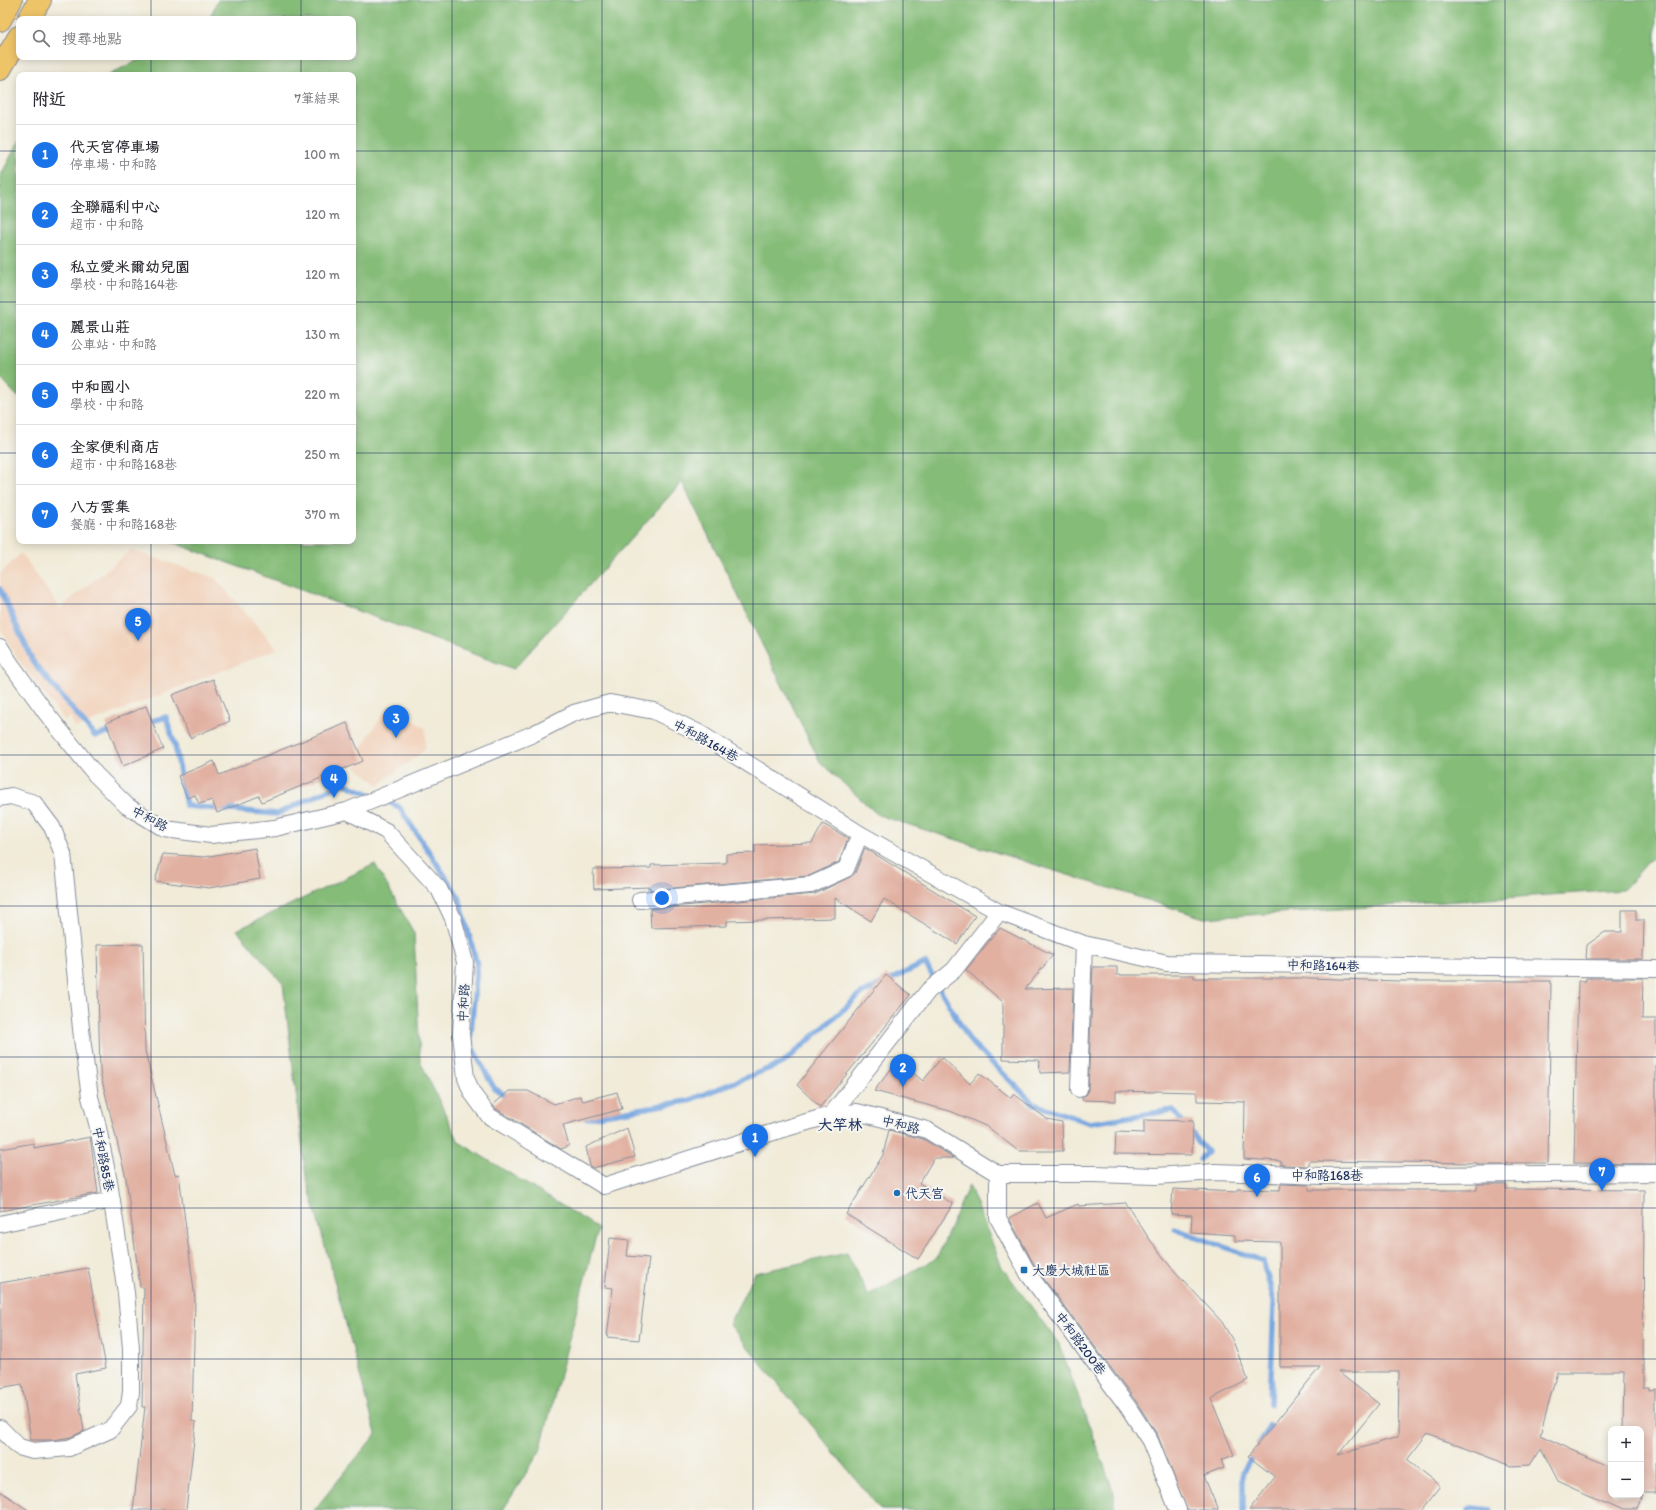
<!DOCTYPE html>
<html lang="zh-TW">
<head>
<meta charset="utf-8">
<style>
	:root { --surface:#fff; --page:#f7f7f7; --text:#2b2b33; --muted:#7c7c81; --line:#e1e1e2; --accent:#1a73e8 }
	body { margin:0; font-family:Itim,"LXGW WenKai TC",sans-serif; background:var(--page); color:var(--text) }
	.controls { position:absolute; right:12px; bottom:12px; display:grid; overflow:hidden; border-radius:8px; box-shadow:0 2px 10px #0003 }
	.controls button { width:36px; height:36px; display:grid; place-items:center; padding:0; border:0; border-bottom:1px solid var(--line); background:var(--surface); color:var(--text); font:20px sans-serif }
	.you { position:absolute; left:662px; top:898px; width:14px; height:14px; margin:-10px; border:3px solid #fff; border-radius:50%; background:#1a73e8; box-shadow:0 0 0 6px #1a73e833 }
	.badge { display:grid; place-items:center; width:26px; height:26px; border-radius:50%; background:var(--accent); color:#fff; font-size:13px; font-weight:700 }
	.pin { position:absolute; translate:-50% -33px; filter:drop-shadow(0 1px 2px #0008) }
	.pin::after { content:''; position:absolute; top:21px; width:14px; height:12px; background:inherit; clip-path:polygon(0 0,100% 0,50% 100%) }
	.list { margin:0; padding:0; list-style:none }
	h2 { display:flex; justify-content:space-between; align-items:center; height:52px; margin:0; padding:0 16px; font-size:17px }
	h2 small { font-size:13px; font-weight:400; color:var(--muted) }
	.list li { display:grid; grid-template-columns:26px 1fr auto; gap:12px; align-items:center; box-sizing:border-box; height:60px; padding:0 16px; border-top:1px solid var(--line) }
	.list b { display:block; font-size:15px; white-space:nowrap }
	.list p { margin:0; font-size:13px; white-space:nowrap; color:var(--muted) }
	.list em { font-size:13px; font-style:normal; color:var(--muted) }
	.icon { flex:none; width:22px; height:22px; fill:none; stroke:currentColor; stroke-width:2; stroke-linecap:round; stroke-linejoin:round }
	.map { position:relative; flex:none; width:1656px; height:1510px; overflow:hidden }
	.search { position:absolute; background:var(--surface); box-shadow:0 2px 10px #0003; left:16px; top:16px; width:340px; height:44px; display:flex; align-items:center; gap:10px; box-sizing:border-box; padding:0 14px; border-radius:8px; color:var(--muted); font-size:15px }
	.panel { position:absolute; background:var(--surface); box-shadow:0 2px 10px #0003; left:16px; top:72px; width:340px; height:472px; border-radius:8px }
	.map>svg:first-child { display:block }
	.built { fill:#f2d4be }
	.forest { fill:#85bc78; stroke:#50766b }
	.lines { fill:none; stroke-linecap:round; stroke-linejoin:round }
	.stream { stroke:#77a6e0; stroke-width:5.5 }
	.building { fill:#e1b0a1; fill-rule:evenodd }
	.street-casing { stroke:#868d9b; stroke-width:18 }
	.primary-casing { stroke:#868d9b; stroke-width:24 }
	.street { stroke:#fff; stroke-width:16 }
	.primary { stroke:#eec469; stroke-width:22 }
	.grid { fill:none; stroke:#1b2f5e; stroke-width:1; stroke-opacity:0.55 }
	.poi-dot { fill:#1f6fb2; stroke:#f6f6f2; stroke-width:1.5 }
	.labels { text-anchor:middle; stroke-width:4; stroke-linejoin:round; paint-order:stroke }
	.street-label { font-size:13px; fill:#1b2f5e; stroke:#f6f6f2 }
	.poi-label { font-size:13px; fill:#1b2f5e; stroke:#f6f6f2; text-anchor:start }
	.quarter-label { font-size:15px; font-weight:bold; fill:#1b2f5e; stroke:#f6f6f2 }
</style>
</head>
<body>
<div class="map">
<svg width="1656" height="1510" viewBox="0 0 1656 1510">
	<rect width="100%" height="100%" fill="#f6f6f2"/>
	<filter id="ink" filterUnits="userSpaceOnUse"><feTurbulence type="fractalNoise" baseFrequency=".025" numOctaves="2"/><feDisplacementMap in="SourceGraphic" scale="8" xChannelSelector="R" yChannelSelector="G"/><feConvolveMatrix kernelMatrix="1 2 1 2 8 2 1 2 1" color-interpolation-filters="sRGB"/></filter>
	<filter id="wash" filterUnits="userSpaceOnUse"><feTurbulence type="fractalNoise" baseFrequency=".012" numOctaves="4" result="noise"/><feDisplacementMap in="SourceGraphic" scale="16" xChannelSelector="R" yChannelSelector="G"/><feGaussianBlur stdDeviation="0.9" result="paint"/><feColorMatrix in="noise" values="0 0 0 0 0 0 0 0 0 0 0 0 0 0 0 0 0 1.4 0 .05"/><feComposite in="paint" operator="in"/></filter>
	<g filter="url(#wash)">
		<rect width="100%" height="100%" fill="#f1ebd8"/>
		<path class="built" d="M131,550l84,28 62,71 -201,79 -6,-11 -5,4 -48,-63 -15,-26 -2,-4v-54l21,-21 39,55z
			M390,705l36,24 -1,21 -46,35 -23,-18 5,-20z"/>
		<path class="forest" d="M218,0h1438v853l-33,37 -419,28 -326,-103 -58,-53 -138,-280 -168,187 -345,-128h184v-466h-245l36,-18h209v-38h-144z
			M19,140v258l-19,-20v-201z
			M375,864l39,69 6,128 39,81 139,86 -58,223 -37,59h-189l62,-76 -70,-257 -23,-193 -46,-54z
			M969,1185l33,82 57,77 55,149v17h-233l-152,-186 26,-51 92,-20 21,42 69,-37z"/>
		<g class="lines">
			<path class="stream" d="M0,589l33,73 62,74 20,-5
				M145,723l21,-6 9,28 11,61 91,8 66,-31 31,13
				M382,799l17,8 60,90 18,68 -7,78 24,45 17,11
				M586,1118l101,-17 96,-38 78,-69 64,-31 45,78 64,63 56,19 83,-13 34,42 -7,7
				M1175,1229l88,32 11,40 -4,103
				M1259,1444l11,-19
				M1243,1510v-38l11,-19
				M1470,1510l2,-2 18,2"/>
		</g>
		<g id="blocks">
			<path class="building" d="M213,679l17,42 -40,17 -18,-43z
				M146,706l17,43 -40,17 -17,-43z
				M347,723l16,38 -101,41 -3,-6 -42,17 -5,-13 -13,4 -4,-9 -8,3 -9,-22 36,-15 5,14z
				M823,824l25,14 -9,24 -30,14 -159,14v-3l-56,2 -1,-20 58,-1v-3l75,-2v-9l29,-1v-8l57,-2z
				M255,848l5,31 -51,9 -54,-7 8,-27 41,3z
				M865,848l110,68 -18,28 -73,-45 -13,22 -36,-23v20l-108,3v5l-76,2 -1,-19 165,-15 35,-17 5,-4z
				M1622,910h14v10h8l-1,39h-57l1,-14 18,-13h17z
				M1000,928l53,27 -28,34 48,-1 -3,84 -30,1 -1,-13 -36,-1v-57l-37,-32z
				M143,944l2,107 30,124 4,-1 16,125 -3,122 4,1 -10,88h-53l12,-103h-3l2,-120h-4l-14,-109 -26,-106 -3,-127z
				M1093,967h24v8h77v3h116l88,3h153l-3,182h-41v2h-30v-2l-168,-2v5l-28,-1v-4l-37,-2 1,-57 -48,-1v-9l-42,-1v1l-39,-1v10l-34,-1v-2l5,-4 1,-5z
				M886,975l25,20 -91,112 -23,-22z
				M1586,978h57l-1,41h14v145l-82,-1 4,-182h8z
				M942,1057l28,27 9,-11 32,25 3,-4 33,25 15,3 1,29h-45l-30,-24 -38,-16 -76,-20 24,-31 25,21z
				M509,1091h19l26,13 26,-8 3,5 34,-9 5,17 -59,16 6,21 -8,3 -66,-41 -2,-3z
				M1144,1120l49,1 -1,34 -77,-1 1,-22 28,1z
				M627,1128l8,29 -42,11 -3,-2 -4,-19z
				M889,1130l34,9 31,19h-20l-15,25 34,21 -35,55 -72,-45 37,-59z
				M90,1137l8,56 -98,18v-62l34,-6v5z
				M1281,1184l28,1v5h168v-6h29v5l138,1 -1,197h6v3l7,-1v103h-15v-63h-19l1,-57h-66l-17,63 71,33v27h32l-7,15h-15l-63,-29 -17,-33 -11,17 -18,1 -85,-32 -20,26 33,26 -19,24h-172l26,-33 -27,-21 72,-89h-40v-125l-45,-1v-6l-44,-3 1,-17 -21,-1 2,-25 64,3v-3l43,1zM1338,1372h61l-1,65 -60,18 41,-51z
				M1038,1203l8,15 32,-14 1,2 47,-3 22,34 22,29 52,56 11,19 15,39 -37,19 23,56 -13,5 3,8 -20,8 14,34h-31l-29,-74 -22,-35 -99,-131 -28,-52z
				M610,1238l19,2 -2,16 22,2 -10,82 -32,-3 6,-49 -8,-1z
				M88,1268l18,100 -31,6 9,57 -13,6 -18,3h-22l-9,-56 -22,4v-105z
				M0,1491l28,19h-28z"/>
		</g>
	</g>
	<g filter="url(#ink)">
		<use href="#blocks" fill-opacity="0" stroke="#868d9b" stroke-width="1"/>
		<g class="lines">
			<defs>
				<path id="street" d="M0,647l10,16 37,51 48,60 32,32 38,23 46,6 64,-7 72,-17 39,20 53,58 14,29 12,44 -4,72 5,44 6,15 17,23 115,70 179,-57 48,-14 26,-3 70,18 71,44
					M0,798l11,-2 23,7 18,24 11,27 19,184 8,59 7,26 12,59 17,111 5,55v44l-2,14 -19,24 -41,18 -36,3 -14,-4 -19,-19
					M347,811l186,-77 41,-21 36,-10 44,8 47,23 159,100 139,78
					M640,900l171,-15 35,-16 14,-35
					M1079,1089l5,-145
					M831,1115l97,-124 26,-21 45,-58 85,32 83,19 489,6
					M998,1174h96l62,2 59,-4 107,4 334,-3
					M998,1174v44l31,57 99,132 22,34 28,69
					M0,1224l112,-24"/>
				<path id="primary" d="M29,19l11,-19
					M0,20l11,-20
					M0,69l19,-32"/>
			</defs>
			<use href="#street" class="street-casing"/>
			<use href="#primary" class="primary-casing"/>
			<use href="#street" class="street"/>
			<use href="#primary" class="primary"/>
		</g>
	</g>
	<path class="grid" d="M151,0v19M301,0v19M452,0v1510M602,0v1510M753,0v1510M903,0v1510M1054,0v1510M1204,0v1510M1355,0v1510M1505,0v1510M151,57v18M301,57v18M0,151h19M353,151h1303M0,302h19M353,302h1303M0,453h19M353,453h1303M151,541v969M301,541v969M0,604h1656M0,755h1656M0,906h1656M0,1057h1656M0,1208h1656M0,1359h1656"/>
	<g class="poi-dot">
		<circle cx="897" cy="1193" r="4"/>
		<rect x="1020" y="1266" width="8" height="8" rx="2"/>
	</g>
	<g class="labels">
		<g class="street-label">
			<text transform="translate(706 740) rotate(29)" y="5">中和路164巷</text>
			<text transform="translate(150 818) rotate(28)" y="5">中和路</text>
			<text transform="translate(1323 965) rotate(1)" y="5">中和路164巷</text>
			<text transform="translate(463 1003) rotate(-87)" y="5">中和路</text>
			<text transform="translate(901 1124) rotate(14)" y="5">中和路</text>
			<text transform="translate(104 1159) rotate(79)" y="5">中和路85巷</text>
			<text x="1327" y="1180">中和路168巷</text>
			<text transform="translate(1081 1343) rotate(53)" y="5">中和路200巷</text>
		</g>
		<g class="poi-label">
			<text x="905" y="1198">代天宮</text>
			<text x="1032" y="1275">大慶大城社區</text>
		</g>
		<g class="quarter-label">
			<text x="840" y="1130">大竿林</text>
		</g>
	</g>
</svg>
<div class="controls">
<button>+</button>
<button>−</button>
</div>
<div class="you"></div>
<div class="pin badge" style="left:755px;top:1157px">1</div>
<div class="pin badge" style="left:903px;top:1087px">2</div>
<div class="pin badge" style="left:396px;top:738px">3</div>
<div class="pin badge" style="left:334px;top:798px">4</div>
<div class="pin badge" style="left:138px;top:641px">5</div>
<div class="pin badge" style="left:1257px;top:1197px">6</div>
<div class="pin badge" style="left:1602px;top:1191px">7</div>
<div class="search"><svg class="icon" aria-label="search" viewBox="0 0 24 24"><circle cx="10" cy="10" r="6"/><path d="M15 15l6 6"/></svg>搜尋地點</div>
<section class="panel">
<h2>附近<small>7筆結果</small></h2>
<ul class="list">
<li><span class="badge">1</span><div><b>代天宮停車場</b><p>停車場 · 中和路</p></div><em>100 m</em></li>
<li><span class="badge">2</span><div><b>全聯福利中心</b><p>超市 · 中和路</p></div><em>120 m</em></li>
<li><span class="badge">3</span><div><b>私立愛米爾幼兒園</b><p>學校 · 中和路164巷</p></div><em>120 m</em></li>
<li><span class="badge">4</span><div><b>麗景山莊</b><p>公車站 · 中和路</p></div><em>130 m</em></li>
<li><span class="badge">5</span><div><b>中和國小</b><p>學校 · 中和路</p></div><em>220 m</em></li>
<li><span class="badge">6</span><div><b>全家便利商店</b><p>超市 · 中和路168巷</p></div><em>250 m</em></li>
<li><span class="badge">7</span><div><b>八方雲集</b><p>餐廳 · 中和路168巷</p></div><em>370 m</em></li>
</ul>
</section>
</div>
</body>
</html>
